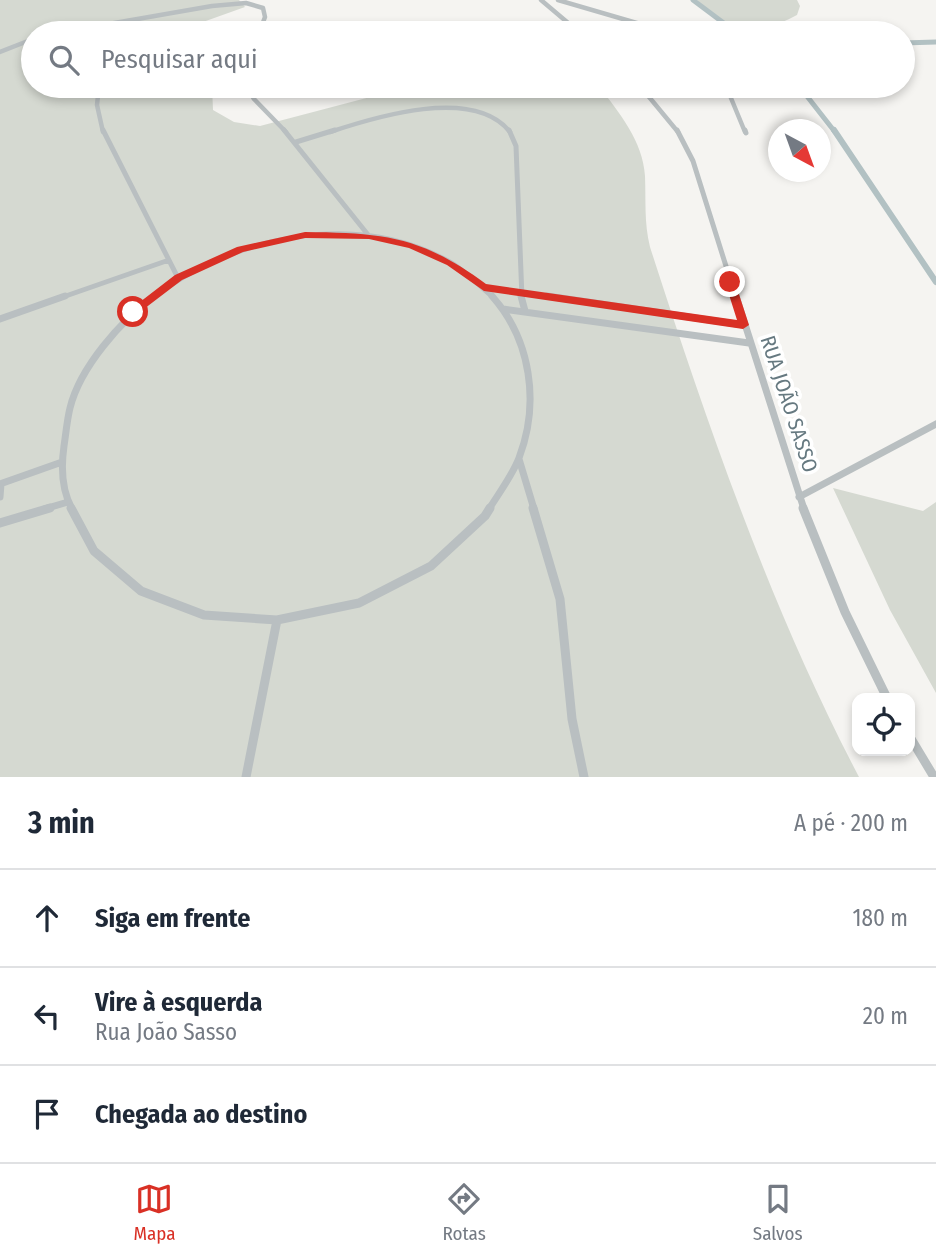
<!DOCTYPE html>
<html lang="pt">
<head>
<meta charset="utf-8">
<style>
	:root { --surface:#fff; --page:#f6f6f7; --text:#1f2937; --muted:#747a83; --line:#e0e1e3; --accent:#d93025 }
	body { margin:0; font-family:"Fira Sans Condensed",sans-serif; background:var(--page); color:var(--text) }
	.controls { position:absolute; right:21px; bottom:21px; display:grid; overflow:hidden; border-radius:14px; box-shadow:0 4px 10px #0003 }
	.controls button { width:63px; height:63px; display:grid; place-items:center; padding:0; border:0; border-bottom:2px solid var(--line); background:var(--surface); color:var(--text); font:35px sans-serif }
	.compass { position:absolute; left:768px; top:119px; width:63px; height:63px; border-radius:50%; background:var(--surface); box-shadow:0 4px 10px #0003; rotate:139deg }
	.stop { position:absolute; width:21px; height:21px; margin:-16px; border:5px solid #d93025; border-radius:50%; background:#fff }
	.stop.end { background:#d93025; border-color:#fff; box-shadow:0 2px 7px #0008 }
	.list { margin:0; padding:0; list-style:none }
	h2 { display:flex; justify-content:space-between; align-items:center; height:91px; margin:0; padding:0 28px; font-size:30px }
	h2 small { font-size:23px; font-weight:400; color:var(--muted) }
	.list li { display:grid; grid-template-columns:46px 1fr auto; gap:21px; align-items:center; box-sizing:border-box; height:98px; padding:0 28px; border-top:2px solid var(--line) }
	.list b { display:block; font-size:26px; white-space:nowrap }
	.list p { margin:0; font-size:23px; white-space:nowrap; color:var(--muted) }
	.list em { font-size:23px; font-style:normal; color:var(--muted) }
	.icon { flex:none; width:38px; height:38px; fill:none; stroke:currentColor; stroke-width:2; stroke-linecap:round; stroke-linejoin:round }
	.map { position:relative; flex:none; width:936px; height:777px; overflow:hidden }
	.search { position:absolute; background:var(--surface); box-shadow:0 4px 10px #0003; left:21px; right:21px; top:21px; height:77px; display:flex; align-items:center; gap:18px; box-sizing:border-box; padding:0 24px; border-radius:38px; color:var(--muted); font-size:26px }
	.sheet { height:385px; background:var(--surface) }
	nav { display:flex; justify-content:space-around; align-items:center; box-sizing:border-box; height:98px; border-top:2px solid var(--line); background:var(--surface); font-size:19px; color:var(--muted) }
	nav a { display:grid; justify-items:center; gap:4px }
	nav .on { color:var(--accent) }
	.map>svg:first-child { display:block }
	.green { fill:#d5d9d1 }
	.lines { fill:none; stroke-linecap:round; stroke-linejoin:round }
	.stream-far1 { stroke:#b2c1c3; stroke-width:5 }
	.stream { stroke:#b2c1c3; stroke-width:6 }
	.minor-far3 { stroke:#b9bfc1; stroke-width:4.5 }
	.minor-far2 { stroke:#b9bfc1; stroke-width:5 }
	.minor-far1 { stroke:#b9bfc1; stroke-width:7 }
	.minor { stroke:#b9bfc1; stroke-width:9 }
	.route { fill:#d93025 }
	.labels { text-anchor:middle; stroke-width:7; stroke-linejoin:round; paint-order:stroke }
	.street-label { font-size:21px; fill:#667980; stroke:#fff }
</style>
</head>
<body>
<div class="map">
<svg width="936" height="777" viewBox="0 0 936 777">
	<rect width="100%" height="100%" fill="#f5f4f1"/>
	<path class="green" d="M0,0h239l6,7 -56,20 40,1 4,5h-200v53h179l1,24 21,12 26,4 152,-40h187c20,27 44,55 46,90 1,25 -1,46 5,71 58,180 121,362 209,530h-859z
		M697,0h100l3,6 -3,9c-19,10 -40,18 -63,18z
		M833,488l90,23 13,-9v191l-46,-83z"/>
	<g class="lines">
		<path class="stream-far1" d="M693,0l44,33
			M903,43l33,-1
			M799,86l36,46"/>
		<path class="stream" d="M834,130l102,152"/>
		<path class="minor-far3" d="M541,0l39,33
			M558,0l113,33
			M57,33l155,-27 34,-3 17,5 2,9 -6,16
			M128,33l8,-13
			M0,52l33,-13
			M99,86l-2,19 6,27
			M246,86l8,13 32,33
			M640,86l38,46
			M726,86l19,46
			M330,132c45,-15 144,-46 180,0"/>
		<path class="minor-far2" d="M103,130l75,148
			M284,130l85,106
			M509,130l7,16 6,152
			M677,130l16,31 43,137
			M745,130l1,3
			M296,142l39,-12
			M484,287l75,11
			M60,298l109,-38
			M152,298c82,-62 202,-88 296,-37 17,9 31,25 46,37"/>
		<path class="minor-far1" d="M521,296l4,15
			M547,296l196,29
			M736,296l68,213
			M503,309l246,34
			M0,319l65,-23
			M519,459l15,50
			M0,484l62,-22
			M0,497l1,-13
			M799,497l137,-73
			M44,509l24,-7
			M72,509c-11,-20 -11,-42 -8,-63 2,-13 3,-26 6,-38 10,-41 51,-87 84,-112
			M489,509c10,-16 23,-33 30,-51 21,-55 12,-118 -27,-162"/>
		<path class="minor" d="M71,508l23,43 47,40 63,24 73,5 82,-17 72,-37 54,-50 5,-8
			M533,508l27,91 12,120 12,58
			M803,508l42,104 42,86
			M0,523l50,-15
			M910,737l24,40
			M246,777l31,-157"/>
	</g>
	<path class="route" d="M305,232c79,1 116,4 181,52l251,36 -12,-38 5,-4 5,4 14,43 -6,4 -259,-38 -37,-26 -38,-17 -40,-9 -64,-1 -62,14 -61,28 -46,35 -3,1 -6,-4 48,-37 62,-28z"/>
	<g class="labels">
		<g class="street-label">
			<text transform="translate(789 404) rotate(72)" y="7">RUA JOÃO SASSO</text>
		</g>
	</g>
</svg>
<div class="controls">
<button><svg class="icon" aria-label="locate" viewBox="0 0 24 24"><circle cx="12" cy="12" r="6"/><path d="M12 2v4M12 18v4M2 12h4M18 12h4"/></svg></button>
</div>
<svg class="compass" viewBox="-18 -18 36 36"><path d="M0-13l5 13h-10z" fill="#e53935"/><path d="M0 13l5-13h-10z" fill="#747a83"/></svg>
<div class="stop" style="left:133px;top:312px"></div>
<div class="stop end" style="left:730px;top:282px"></div>
<div class="search"><svg class="icon" aria-label="search" viewBox="0 0 24 24"><circle cx="10" cy="10" r="6"/><path d="M15 15l6 6"/></svg>Pesquisar aqui</div>
</div>
<section class="sheet">
<h2>3 min<small>A pé · 200 m</small></h2>
<ul class="list">
<li><svg class="icon" aria-label="ahead" viewBox="0 0 24 24"><path d="M12 20V5M6 11l6-6 6 6"/></svg><div><b>Siga em frente</b></div><em>180 m</em></li>
<li><svg class="icon" aria-label="left" viewBox="0 0 24 24"><path d="M17 20v-9H6M10 6l-5 5 5 5"/></svg><div><b>Vire à esquerda</b><p>Rua João Sasso</p></div><em>20 m</em></li>
<li><svg class="icon" aria-label="arrive" viewBox="0 0 24 24"><path d="M6 21V4h12l-3 4 3 4H6"/></svg><div><b>Chegada ao destino</b></div></li>
</ul>
</section>
<nav>
<a class="on"><svg class="icon" aria-label="map" viewBox="0 0 24 24"><path d="M3 6l6-2 6 2 6-2v14l-6 2-6-2-6 2zM9 4v14M15 6v14"/></svg>Mapa</a>
<a><svg class="icon" aria-label="directions" viewBox="0 0 24 24"><path d="M12 3l9 9-9 9-9-9zM9 14v-3h6M13 9l2 2-2 2"/></svg>Rotas</a>
<a><svg class="icon" aria-label="saved" viewBox="0 0 24 24"><path d="M7 4h10v16l-5-4-5 4z"/></svg>Salvos</a>
</nav>
</body>
</html>
